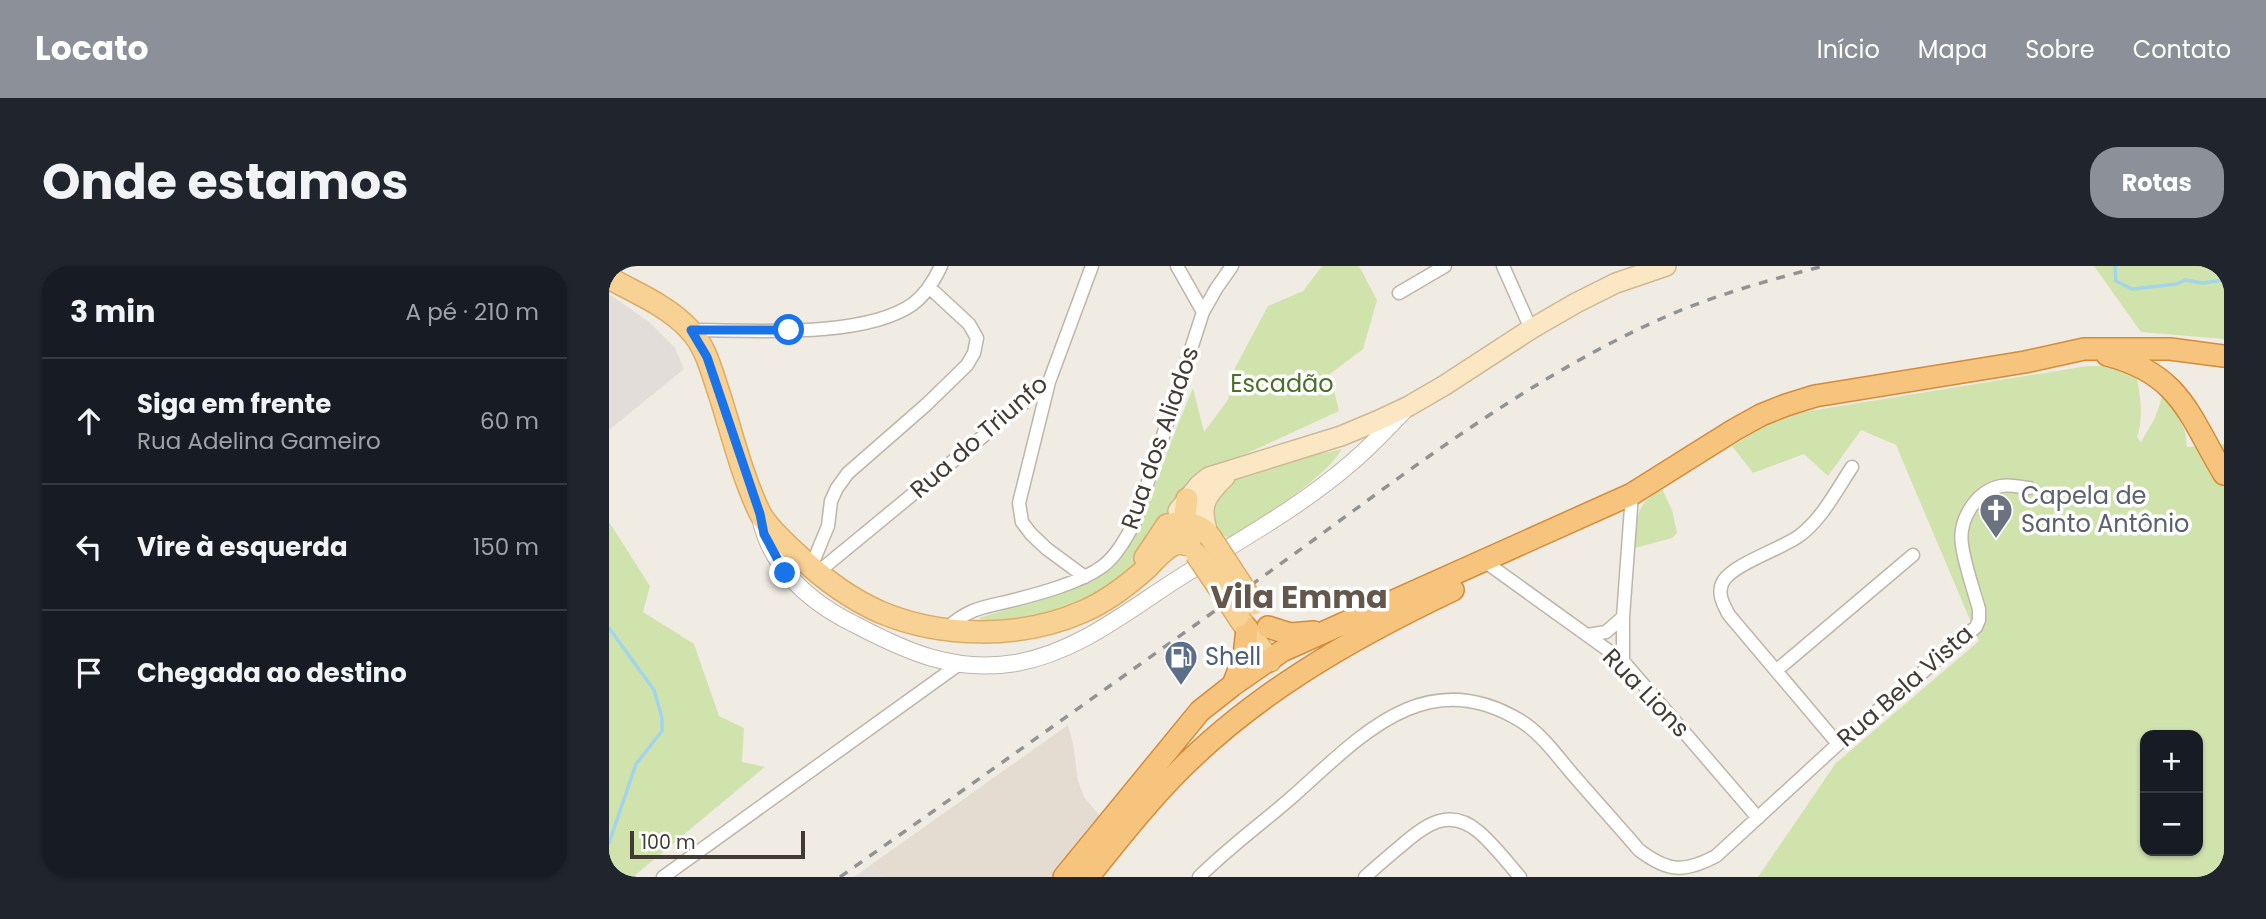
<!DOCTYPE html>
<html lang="pt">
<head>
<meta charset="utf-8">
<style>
	:root { --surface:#171b24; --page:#20242c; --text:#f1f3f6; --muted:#9ea1a6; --line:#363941; --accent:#8c9099 }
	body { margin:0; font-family:Poppins,sans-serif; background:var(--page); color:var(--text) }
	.controls { position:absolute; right:21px; bottom:21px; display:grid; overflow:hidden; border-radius:14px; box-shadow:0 2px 5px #0004 }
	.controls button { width:63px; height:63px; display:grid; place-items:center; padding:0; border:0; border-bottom:2px solid var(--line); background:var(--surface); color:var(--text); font:35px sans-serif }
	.scale { position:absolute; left:21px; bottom:18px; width:175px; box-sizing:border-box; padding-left:7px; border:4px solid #423b34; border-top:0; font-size:19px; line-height:24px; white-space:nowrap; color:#423b34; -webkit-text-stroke:5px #fff; paint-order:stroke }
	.stop { position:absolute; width:21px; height:21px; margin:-16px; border:5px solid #1a73e8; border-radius:50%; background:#fff }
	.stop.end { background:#1a73e8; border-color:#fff; box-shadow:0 2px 7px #0008 }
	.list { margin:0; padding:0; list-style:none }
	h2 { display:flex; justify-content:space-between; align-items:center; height:91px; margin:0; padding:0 28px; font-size:30px }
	h2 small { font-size:23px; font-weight:400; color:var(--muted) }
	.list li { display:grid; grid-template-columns:46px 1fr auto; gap:21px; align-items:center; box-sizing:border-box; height:126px; padding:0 28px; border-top:2px solid var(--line) }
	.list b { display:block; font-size:26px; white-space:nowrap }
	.list p { margin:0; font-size:23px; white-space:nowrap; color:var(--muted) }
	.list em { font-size:23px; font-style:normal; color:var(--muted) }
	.icon { flex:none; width:38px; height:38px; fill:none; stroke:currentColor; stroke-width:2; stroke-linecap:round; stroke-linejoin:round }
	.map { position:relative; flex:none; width:1615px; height:611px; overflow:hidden; border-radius:28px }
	header { display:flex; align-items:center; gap:42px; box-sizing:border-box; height:98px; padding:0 35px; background:var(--accent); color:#fff }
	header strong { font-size:33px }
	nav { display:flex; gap:38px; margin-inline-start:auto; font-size:24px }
	.intro { display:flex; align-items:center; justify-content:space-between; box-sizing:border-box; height:168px; padding:0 42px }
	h1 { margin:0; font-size:49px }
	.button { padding:18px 32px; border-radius:28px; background:var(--accent); color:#fff; font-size:24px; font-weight:700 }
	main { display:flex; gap:42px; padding:0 42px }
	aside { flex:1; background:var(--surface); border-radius:28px; box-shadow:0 2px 5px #0004 }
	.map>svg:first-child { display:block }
	.residential { fill:#e4dcd1 }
	.industrial { fill:#e2ddd8 }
	.green { fill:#d1e3ad; fill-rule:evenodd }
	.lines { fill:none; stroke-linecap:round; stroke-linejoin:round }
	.stream { stroke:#a2d5eb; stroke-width:3.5 }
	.minor-casing { stroke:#beb5a9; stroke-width:15 }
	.tertiary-casing { stroke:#beb5a9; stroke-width:18 }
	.secondary-casing { stroke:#ceb995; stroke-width:22 }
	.primary-casing { stroke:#dcac66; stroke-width:24 }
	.trunk-casing { stroke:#d48b3a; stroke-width:24 }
	.minor { stroke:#fff; stroke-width:12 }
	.tertiary { stroke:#fff; stroke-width:16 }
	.secondary { stroke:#fbe7c3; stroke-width:19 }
	.primary { stroke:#f8d194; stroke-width:21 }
	.trunk { stroke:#f7c47e; stroke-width:21 }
	.rail { stroke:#939393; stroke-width:3.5; stroke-dasharray:9 9; stroke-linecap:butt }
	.primary-bridge-casing { stroke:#dcac66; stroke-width:24; stroke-linecap:butt }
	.primary-bridge { stroke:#f8d194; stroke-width:21 }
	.route { stroke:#1a73e8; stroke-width:9 }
	.labels { text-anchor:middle; stroke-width:7; stroke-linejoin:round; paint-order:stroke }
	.park-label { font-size:24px; fill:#4c702b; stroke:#fff }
	.street-label { font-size:24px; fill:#423b34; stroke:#fff }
	.worship-label { font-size:24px; fill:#5b616d; stroke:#fff; text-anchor:start }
	.service-label { font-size:24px; fill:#4e5e75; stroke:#fff; text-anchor:start }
	.district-label { font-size:32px; font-weight:bold; fill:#64584c; stroke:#fff }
</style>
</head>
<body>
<header>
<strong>Locato</strong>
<nav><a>Início</a><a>Mapa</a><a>Sobre</a><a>Contato</a></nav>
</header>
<div class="intro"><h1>Onde estamos</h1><a class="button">Rotas</a></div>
<main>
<aside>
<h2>3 min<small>A pé · 210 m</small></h2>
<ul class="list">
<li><svg class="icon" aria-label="ahead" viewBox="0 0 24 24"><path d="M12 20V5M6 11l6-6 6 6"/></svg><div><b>Siga em frente</b><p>Rua Adelina Gameiro</p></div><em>60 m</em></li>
<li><svg class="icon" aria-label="left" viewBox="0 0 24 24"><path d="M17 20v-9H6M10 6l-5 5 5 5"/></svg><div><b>Vire à esquerda</b></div><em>150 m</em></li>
<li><svg class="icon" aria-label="arrive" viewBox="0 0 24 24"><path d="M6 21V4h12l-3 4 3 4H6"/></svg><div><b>Chegada ao destino</b></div></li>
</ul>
</aside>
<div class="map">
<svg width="1615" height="611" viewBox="0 0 1615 611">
	<rect width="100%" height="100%" fill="#f0ebe3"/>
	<path class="residential" d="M459,459l5,19 5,37 6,16 16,19 -44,61h-172l-12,-13z"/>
	<path class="industrial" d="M0,28l40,28 26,26 9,21 -75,61z
		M263,598l12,13h-30z"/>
	<path class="green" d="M713,0h37l18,34 -14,49 -33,25 9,37 -102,47 -63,46 -48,72 -35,27 -41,14 -64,8 -7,-7c32,-11 67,-16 98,-31 58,-28 69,-78 90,-134 8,-22 17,-43 26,-65l11,44 24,-32 7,-32 33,-62 35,-15z
		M1485,0h130v73l-83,-7z
		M1478,100h48c4,25 10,47 2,71l4,5 14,-24 7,-21h8l15,35 2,15 37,-3v433h-466l78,-114 143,-122 -83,-196 -35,-15 -33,46 -24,-22 -51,19 -21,-27 36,-22 30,-11zM1536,469h53v116h-53z
		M733,183c-18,31 -82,69 -113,89l-13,-6 -6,-16 7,-21 16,-17 51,-16z
		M1053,223l10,21 5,23 -5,5 -37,10c3,-32 -2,-41 27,-59z
		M0,256l41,64 -7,26 51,32 25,72 25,12 -2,34 23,5 -132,110h-24z"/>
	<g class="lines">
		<path class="stream" d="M1506,0l1,15 16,8 45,-5 8,-4 18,3 21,-3
			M0,362l45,62 8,28v13l-26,33 -27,79"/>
		<defs>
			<path id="minor" d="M568,0l26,46
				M894,0l28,63
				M790,27l46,-27
				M82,64c60,0 172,9 222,-26 13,-10 21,-23 28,-38
				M440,116l-30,121 3,19 9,12 16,15 38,28
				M875,295l139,100 135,157
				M202,301l17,-41 3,-25 6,-13 11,-15 79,-69 40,-39 7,-12 3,-15 -8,-14 -39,-36
				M208,307l232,-191 43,-116
				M337,363c23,-21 35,-21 64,-28 28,-7 70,-18 93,-35 14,-11 23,-28 32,-44l68,-210 13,-23 16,-23
				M979,369l18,-3 17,-15
				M1014,395v-44l9,-123
				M1168,404l136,-115
				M1229,478l-109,-129c-6,-11 -13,-23 -5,-35 12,-17 57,-31 75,-44 23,-17 37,-45 53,-69
				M54,611l295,-212
				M590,611c29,-29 62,-53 92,-79 68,-60 133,-136 230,-77 19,12 34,32 48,49 23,27 47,53 70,80 29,22 45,23 77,6l122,-112 138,-117 3,-7v-11c-6,-21 -14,-43 -17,-64 -4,-25 14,-54 39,-59 9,-2 19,1 28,2
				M756,611c12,-11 25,-22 37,-32 24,-21 48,-38 77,-13 15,13 28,30 41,45"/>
			<path id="tertiary" d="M151,251c10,50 49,85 94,107 53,28 100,49 162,39 62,-11 111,-52 163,-85 59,-37 120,-70 172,-115 19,-16 36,-34 53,-52"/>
			<path id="secondary" d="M569,245l21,-26 10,-8 132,-41 36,-15 32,-15 36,-21 86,-56 45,-26 40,-20 50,-17
				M599,267c-9,-27 -3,-37 17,-56"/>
			<path id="primary" d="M0,12c27,15 59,28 80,51 17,17 23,44 31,67 12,38 22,79 39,115 6,14 27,33 39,44 24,23 51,43 82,57 62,26 140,27 202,0 24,-10 46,-27 65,-44 8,-8 14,-16 24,-22l6,-3 13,2
				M577,270l-2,-14 3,-23
				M536,292l22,-33c17,-4 33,-3 44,13
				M630,352l31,43"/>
			<path id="trunk" d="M1498,89c74,19 82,61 117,119
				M659,361l22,7 24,-2
				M624,419l11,-29 3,-28
				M455,611l136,-166 33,-26 49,-34 350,-157 102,-64 27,-15 25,-10 29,-9 210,-34 59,-13h86l54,7
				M479,611c27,-33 53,-67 83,-98 79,-83 179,-140 282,-189"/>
		</defs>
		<use href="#minor" class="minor-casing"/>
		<use href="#tertiary" class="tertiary-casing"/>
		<use href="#secondary" class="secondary-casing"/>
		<use href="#primary" class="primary-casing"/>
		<use href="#trunk" class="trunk-casing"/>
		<use href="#minor" class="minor"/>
		<use href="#tertiary" class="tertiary"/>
		<use href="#secondary" class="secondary"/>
		<use href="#primary" class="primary"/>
		<use href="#trunk" class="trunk"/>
		<path class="rail" d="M231,611c142,-100 284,-201 425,-302 133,-95 262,-200 414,-264 47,-19 97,-33 145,-45"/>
		<defs>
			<path id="primary-bridge" d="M602,272l43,66
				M587,288l42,62"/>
		</defs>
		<use href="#primary-bridge" class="primary-bridge-casing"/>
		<use href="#primary-bridge" class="primary-bridge"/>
	</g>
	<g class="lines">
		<path class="route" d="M176,307l-21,-39 -4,-20 -53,-157 -16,-27h98"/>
	</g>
	<defs>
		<symbol id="church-pin" viewBox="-11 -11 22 30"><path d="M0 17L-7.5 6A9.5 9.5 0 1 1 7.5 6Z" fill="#6b7280" stroke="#fff"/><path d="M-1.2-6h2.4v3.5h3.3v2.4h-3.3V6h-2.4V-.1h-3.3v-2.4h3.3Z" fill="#fff"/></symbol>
		<symbol id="fuel-pin" viewBox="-11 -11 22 30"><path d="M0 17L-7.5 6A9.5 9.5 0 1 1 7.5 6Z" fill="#5c6f8a" stroke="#fff"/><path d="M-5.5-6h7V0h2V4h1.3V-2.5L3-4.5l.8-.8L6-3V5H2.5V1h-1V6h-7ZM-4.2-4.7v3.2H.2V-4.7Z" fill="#fff"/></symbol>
	</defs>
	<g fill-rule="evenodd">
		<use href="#church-pin" x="1368" y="225" width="38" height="52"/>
		<use href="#fuel-pin" x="553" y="372" width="38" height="52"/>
	</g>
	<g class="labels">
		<g class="park-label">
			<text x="673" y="126">Escadão</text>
		</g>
		<g class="street-label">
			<text transform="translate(370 171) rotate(-41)" y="8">Rua do Triunfo</text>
			<text transform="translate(551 172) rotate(-71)" y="8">Rua dos Aliados</text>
			<text transform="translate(1296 420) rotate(-41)" y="8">Rua Bela Vista</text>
			<text transform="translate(1037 427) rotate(46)" y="8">Rua Lions</text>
		</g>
		<g class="worship-label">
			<text x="1412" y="238">Capela de<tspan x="1412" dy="28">Santo Antônio</tspan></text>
		</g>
		<g class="service-label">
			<text x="596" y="399">Shell</text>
		</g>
		<g class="district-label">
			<text x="690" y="342">Vila Emma</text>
		</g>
	</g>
</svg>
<div class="controls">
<button>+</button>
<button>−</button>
</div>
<div class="scale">100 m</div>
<div class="stop" style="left:180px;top:64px"></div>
<div class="stop end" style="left:176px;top:307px"></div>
</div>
</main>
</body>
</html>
